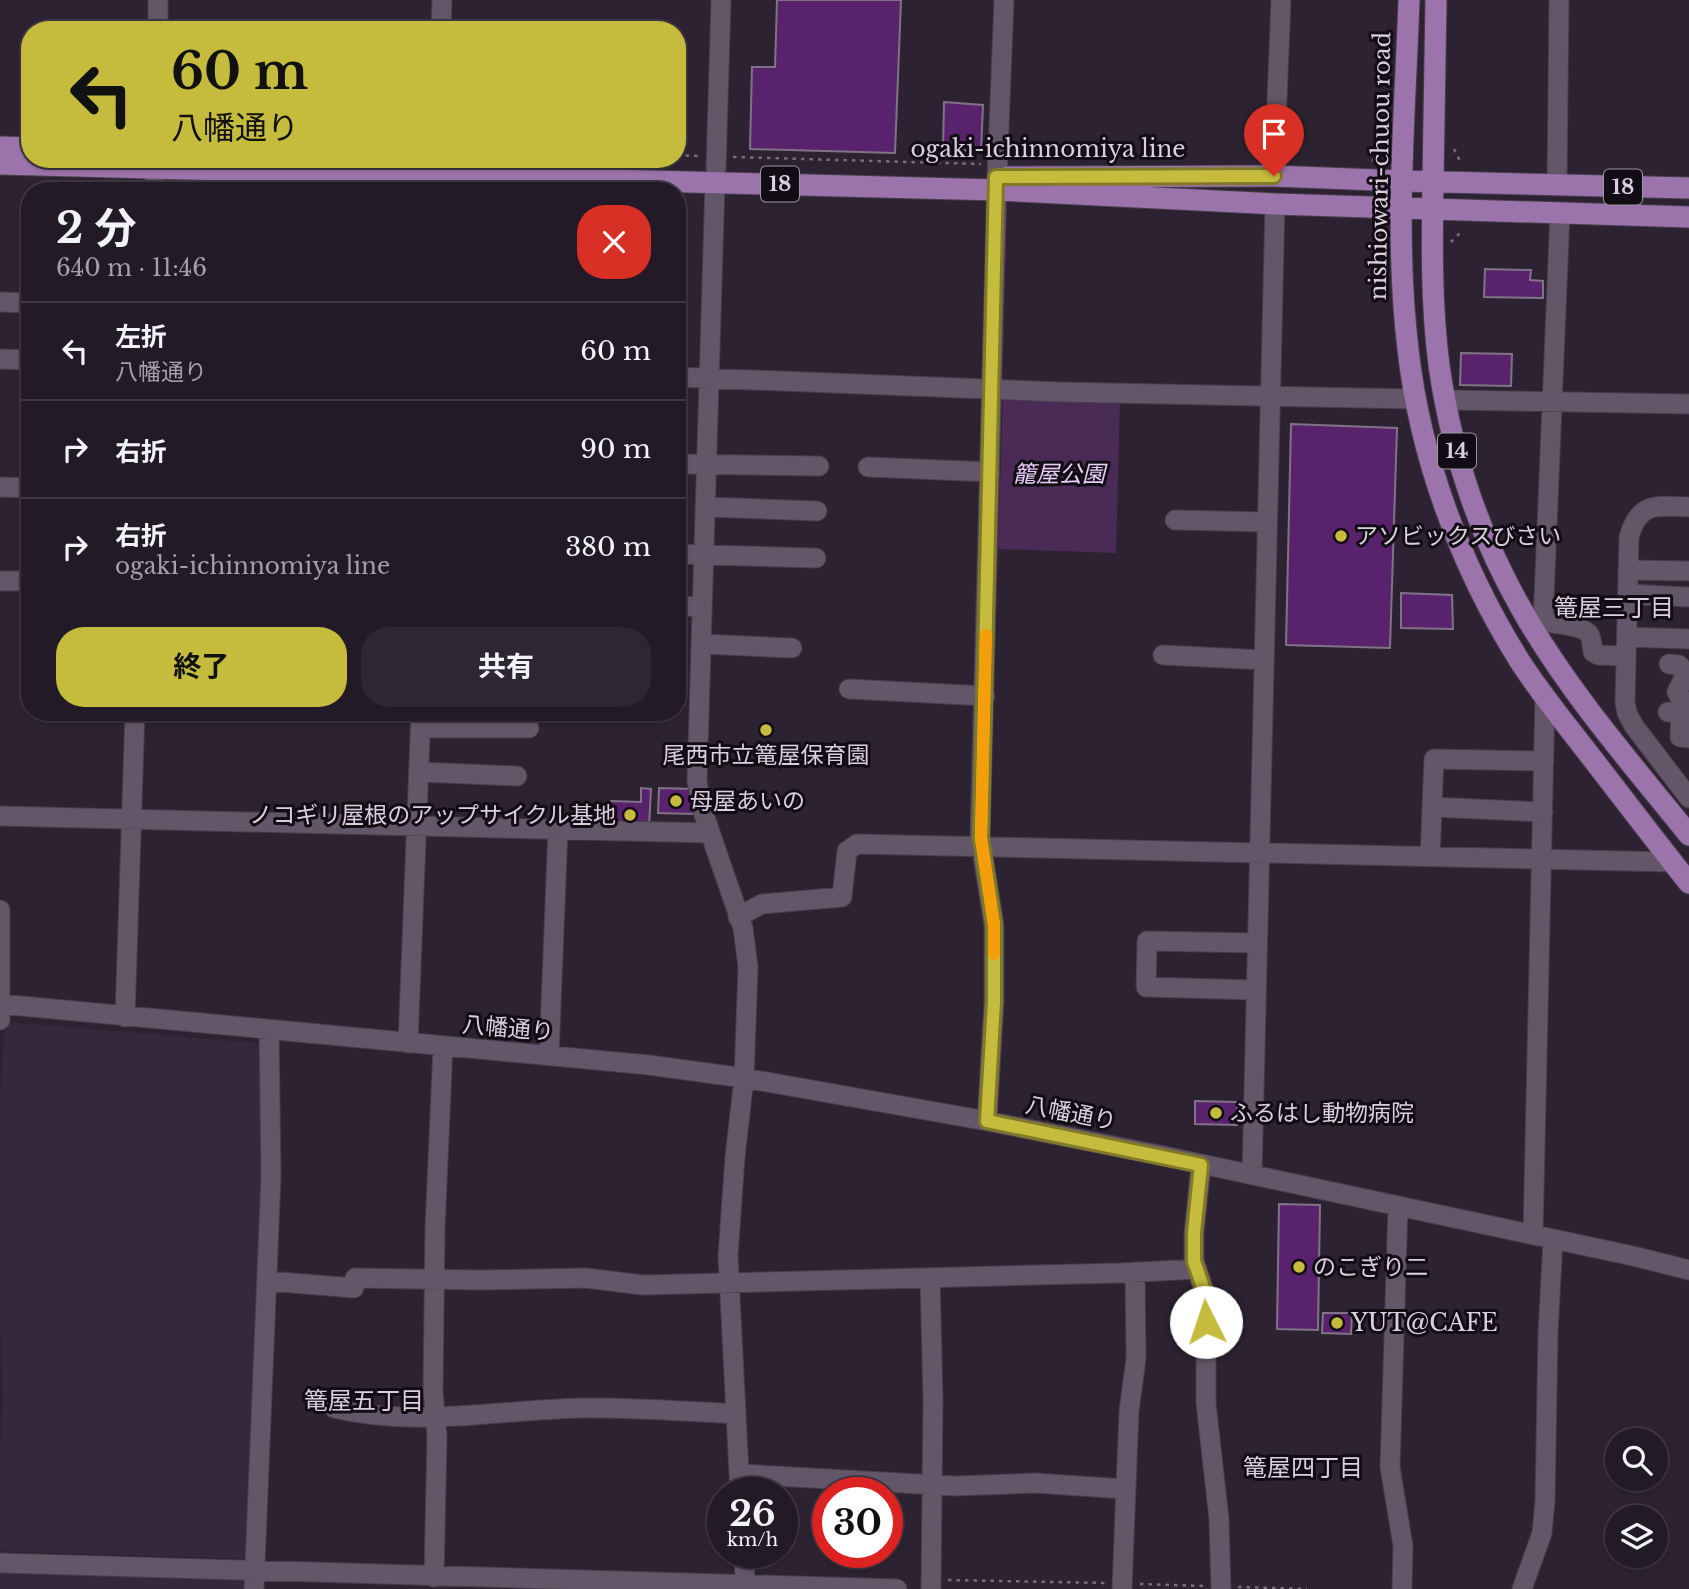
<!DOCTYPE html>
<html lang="ja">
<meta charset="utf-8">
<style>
:root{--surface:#221a26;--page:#2e2732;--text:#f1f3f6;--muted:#a2a1a7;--line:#3f3843;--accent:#c5bc3d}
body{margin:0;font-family:"Libre Baskerville","Noto Sans JP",serif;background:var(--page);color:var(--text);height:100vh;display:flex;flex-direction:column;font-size:26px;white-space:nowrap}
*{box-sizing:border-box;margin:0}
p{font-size:23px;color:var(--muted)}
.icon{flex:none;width:38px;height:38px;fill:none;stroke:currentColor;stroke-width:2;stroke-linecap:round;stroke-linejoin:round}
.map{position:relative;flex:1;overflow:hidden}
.panel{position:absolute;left:21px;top:182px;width:665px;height:539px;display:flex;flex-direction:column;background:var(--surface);border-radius:28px;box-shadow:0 2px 5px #0004,0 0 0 2px var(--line)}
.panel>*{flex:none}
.guide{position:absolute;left:21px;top:21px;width:665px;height:147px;border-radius:28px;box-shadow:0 2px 5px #0004,0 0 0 2px var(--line);background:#c5bc3d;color:#111;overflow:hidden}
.controls{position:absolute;left:1605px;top:1428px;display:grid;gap:14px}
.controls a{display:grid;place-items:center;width:63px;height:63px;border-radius:50%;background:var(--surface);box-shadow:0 2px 5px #0004,0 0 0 2px var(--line);font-size:35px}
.speed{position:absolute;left:707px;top:1477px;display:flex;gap:14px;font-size:35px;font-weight:700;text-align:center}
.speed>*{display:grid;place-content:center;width:91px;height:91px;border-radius:50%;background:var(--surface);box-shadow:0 2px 5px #0004,0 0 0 2px var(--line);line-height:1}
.speed small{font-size:18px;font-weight:400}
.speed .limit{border:10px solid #d22;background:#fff;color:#111}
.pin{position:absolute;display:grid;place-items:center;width:60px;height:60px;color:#fff;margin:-72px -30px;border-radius:50% 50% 50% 0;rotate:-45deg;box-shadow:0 0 7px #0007}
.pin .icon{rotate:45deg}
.me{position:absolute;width:77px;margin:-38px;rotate:356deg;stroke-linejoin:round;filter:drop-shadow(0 0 5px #0008)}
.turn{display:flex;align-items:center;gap:24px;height:147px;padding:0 35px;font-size:32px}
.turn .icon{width:91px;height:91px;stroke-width:2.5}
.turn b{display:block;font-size:49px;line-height:60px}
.round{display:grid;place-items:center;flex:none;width:74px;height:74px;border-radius:28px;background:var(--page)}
.summary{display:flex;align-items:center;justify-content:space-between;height:119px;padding:0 35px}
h1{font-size:42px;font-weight:700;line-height:52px}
.button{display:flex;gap:14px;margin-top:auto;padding:14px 35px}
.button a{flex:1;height:80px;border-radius:28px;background:var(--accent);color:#111;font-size:28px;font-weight:700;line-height:80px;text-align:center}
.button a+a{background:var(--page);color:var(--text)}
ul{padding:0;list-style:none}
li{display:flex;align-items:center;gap:21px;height:98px;padding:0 35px;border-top:2px solid var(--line)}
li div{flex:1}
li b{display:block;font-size:26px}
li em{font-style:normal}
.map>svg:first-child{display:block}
</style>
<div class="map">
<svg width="1689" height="1589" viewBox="0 0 1689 1589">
<rect width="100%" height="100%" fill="#2d2232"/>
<!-- built -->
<path fill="#36273d" d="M5 1022 267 1044 250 1559 0 1551V1447L3 1400 0 1322V1096Z
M0 1571 244 1579V1589H0Z"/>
<!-- green -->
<path fill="#492b56" d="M1003 394 1120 399 1116 553 998 549Z"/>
<!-- building -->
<path fill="#58236c" stroke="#807386" stroke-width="2" d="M777 0H901L895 153 750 149 752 67H775Z
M944 102 983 105 981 151 943 150Z
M1485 269 1531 270 1530 280 1543 281V298L1484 297Z
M1461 353 1512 354 1511 386 1460 385Z
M1291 424 1397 428 1390 648 1286 645Z
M1401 593 1452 595 1453 629 1401 628Z
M641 788 651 789 649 828 610 827 611 801 641 802Z
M659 788 694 789V814L658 813Z
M1195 1101 1237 1102V1125L1195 1124Z
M1279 1204 1320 1205 1318 1330 1277 1329Z
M1323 1313H1352L1351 1334 1322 1333Z"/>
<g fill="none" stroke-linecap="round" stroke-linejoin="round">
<!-- minor casing -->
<g stroke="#483e4b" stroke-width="21">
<path id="minor" d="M158 30V0
M441 30 442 0
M716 169 721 0
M1274 176 1281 0
M715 183 697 781 702 809 743 928 748 967 744 1078 735 1157 728 1256 740 1493
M1557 185 1559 0
M154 191 155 168
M0 302 30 303
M0 359 30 360
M677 377 1060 392 1416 399
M1445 400 1689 404
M677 464 819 466
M868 467 990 472
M0 487 30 488
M706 507 817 511
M1689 507C1657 506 1639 501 1629 537L1625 702 1627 713 1634 726 1689 798
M1175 520 1267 522
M677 554 816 558
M1628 570 1689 571
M0 581H30
M1628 594 1689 597
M677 606 702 607
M1543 622C1553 623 1584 626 1589 634 1592 638 1592 647 1593 652L1598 655 1626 656
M1533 628 1543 622 1560 213
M1627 637 1689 639
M701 644 792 648
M1163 655 1264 660
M1669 664 1679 665 1684 671 1683 680 1677 692 1681 699 1689 702
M849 689 985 696
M1668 712H1681L1680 737 1689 738
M421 728H529
M419 772 517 776
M1432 807 1543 812
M0 816 709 833
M1430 857 1434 759 1544 761
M0 910V1020
M738 917 762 904 842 897 847 851 857 844 1672 862
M1256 990 1146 987 1147 941 1257 943
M0 1004 649 1065 744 1078 987 1121 1164 1156 1633 1256 1689 1270
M125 1017 135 712
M408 1043 421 712
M549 1055 558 829
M987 1121 994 1002V925L980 838 997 177 1004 0
M1201 1165 1194 1233V1261L1206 1296V1403L1219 1519 1221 1589
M1252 1175 1275 204
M1398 1207 1390 1467 1403 1546 1402 1589
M1533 1235 1545 698
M930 1278 933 1400 931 1589
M268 1281 354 1288 355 1278 478 1280 586 1278 643 1285 1120 1273 1197 1269
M334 1408C416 1428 498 1410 580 1408 632 1407 685 1411 736 1414
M739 1474 955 1486 1035 1483 1125 1489
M744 1552 745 1585
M0 1563 897 1589
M434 1577 437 1437 433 1390 435 1228 443 1046
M254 1589 271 1176 269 1030
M1122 1589 1129 1411 1136 1359 1135 1272
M1522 1589 1542 1533 1545 1501 1548 1333 1553 1240"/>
</g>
<!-- major casing -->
<g stroke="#483e4b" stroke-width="23">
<path id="major" d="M1409 0C1405 116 1394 233 1408 349 1420 458 1461 567 1519 660 1542 696 1569 728 1595 762 1626 802 1657 843 1689 883
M1436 0C1435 60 1434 120 1433 180 1432 242 1431 304 1439 365 1451 450 1479 535 1522 610 1568 691 1631 763 1689 835
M0 147 30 148
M407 159 552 164
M0 164 997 190 1275 204 1689 217
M1008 177 1274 176 1402 181 1689 188"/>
</g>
<!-- path -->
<path stroke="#776d7b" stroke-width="2.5" stroke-dasharray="3.5 5" stroke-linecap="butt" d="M1454 149 1460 161 1463 163
M677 155 698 156
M733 157 981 164
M1372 161 1384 148
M1374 227 1381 239
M1451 242 1463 230
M948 1580 1106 1583
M1140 1584 1204 1586
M1238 1587 1307 1589"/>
<!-- minor -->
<use href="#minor" stroke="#635669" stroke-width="19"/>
<!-- major -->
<use href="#major" stroke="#9b74ac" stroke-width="21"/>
</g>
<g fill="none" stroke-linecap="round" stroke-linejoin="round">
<!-- route casing -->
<g stroke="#807a28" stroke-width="18">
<path id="route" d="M1206 1322V1296L1194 1261V1233L1201 1165 987 1121 994 1002V925L981 838 996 177 1274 176"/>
</g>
<!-- route -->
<use href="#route" stroke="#c5bc3d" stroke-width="12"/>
<!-- slow -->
<path stroke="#f59e0b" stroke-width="12" d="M986 635 981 838 994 925V954"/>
</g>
<!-- markers -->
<g fill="#c5bc3d" stroke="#120d14" stroke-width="2.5">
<circle cx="1341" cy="536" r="7"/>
<circle cx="766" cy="730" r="7"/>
<circle cx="676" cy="801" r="7"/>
<circle cx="630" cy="815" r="7"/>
<circle cx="1216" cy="1113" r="7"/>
<circle cx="1299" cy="1267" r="7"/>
<circle cx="1337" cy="1323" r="7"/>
</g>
<g text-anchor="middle" stroke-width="6" stroke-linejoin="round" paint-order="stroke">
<!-- shield labels -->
<g fill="#120d14" stroke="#9d969f" stroke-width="2">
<rect x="761" y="166.5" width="38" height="35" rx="5"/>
<rect x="1604" y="169.5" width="38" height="35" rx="5"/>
<rect x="1438" y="433.5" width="38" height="35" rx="5"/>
</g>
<g font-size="21" font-weight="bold" fill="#d8d0db">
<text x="780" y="191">18</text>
<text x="1623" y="194">18</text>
<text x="1457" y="458">14</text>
</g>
<!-- street labels -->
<g font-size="23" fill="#d8d0db" stroke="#120d14">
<text x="1048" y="157">ogaki-ichinnomiya line</text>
<text transform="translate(1380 166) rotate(-89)" y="8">nishiowari-chuou road</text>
<text transform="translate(508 1028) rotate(5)" y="8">八幡通り</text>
<text transform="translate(1071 1113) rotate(11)" y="8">八幡通り</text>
</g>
<!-- park labels -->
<g font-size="23" font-style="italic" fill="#e9cdf6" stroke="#120d14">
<text x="1059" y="482">籠屋公園</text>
</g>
<!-- poi labels -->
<g font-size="23" fill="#d8d0db" stroke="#120d14" text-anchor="start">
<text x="1355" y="544">アソビックスびさい</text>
<text x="766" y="763" text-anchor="middle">尾西市立篭屋保育園</text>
<text x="690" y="809">母屋あいの</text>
<text x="616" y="823" text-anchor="end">ノコギリ屋根のアップサイクル基地</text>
<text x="1230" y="1121">ふるはし動物病院</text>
<text x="1313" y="1275">のこぎり二</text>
<text x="1351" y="1331">YUT@CAFE</text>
</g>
<!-- neighbourhood labels -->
<g font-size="24" fill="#d8d0db" stroke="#120d14">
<text x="1614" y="616">篭屋三丁目</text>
<text x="364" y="1409">篭屋五丁目</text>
<text x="1303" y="1476">篭屋四丁目</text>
</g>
</g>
</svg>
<div class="controls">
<a><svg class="icon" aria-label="search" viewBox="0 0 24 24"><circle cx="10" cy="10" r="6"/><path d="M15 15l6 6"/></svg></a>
<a><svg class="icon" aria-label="layers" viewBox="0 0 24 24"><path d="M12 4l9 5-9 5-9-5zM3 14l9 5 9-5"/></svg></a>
</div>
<div class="speed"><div>26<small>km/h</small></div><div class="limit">30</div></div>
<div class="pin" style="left:1274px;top:176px;background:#d93025"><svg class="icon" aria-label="arrive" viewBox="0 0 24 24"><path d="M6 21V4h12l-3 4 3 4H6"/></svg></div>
<svg class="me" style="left:1206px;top:1322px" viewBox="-20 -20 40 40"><circle r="19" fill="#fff"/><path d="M0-13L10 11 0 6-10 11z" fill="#c5bc3d"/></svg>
<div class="guide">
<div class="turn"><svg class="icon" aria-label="left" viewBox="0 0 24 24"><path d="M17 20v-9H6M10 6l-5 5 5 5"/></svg><div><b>60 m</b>八幡通り</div></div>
</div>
<section class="panel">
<div class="summary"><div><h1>2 分</h1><p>640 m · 11:46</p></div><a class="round" style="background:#d93025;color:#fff"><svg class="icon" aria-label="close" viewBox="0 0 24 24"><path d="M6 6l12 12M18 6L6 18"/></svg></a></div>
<ul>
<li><svg class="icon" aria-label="left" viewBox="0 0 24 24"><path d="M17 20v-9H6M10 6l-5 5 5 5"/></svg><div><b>左折</b><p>八幡通り</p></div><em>60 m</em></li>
<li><svg class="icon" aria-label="right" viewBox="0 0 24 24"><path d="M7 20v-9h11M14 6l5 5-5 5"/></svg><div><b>右折</b></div><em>90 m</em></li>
<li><svg class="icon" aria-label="right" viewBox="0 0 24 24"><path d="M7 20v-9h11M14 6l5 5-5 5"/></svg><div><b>右折</b><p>ogaki-ichinnomiya line</p></div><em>380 m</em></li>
</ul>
<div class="button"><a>終了</a><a>共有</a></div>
</section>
</div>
